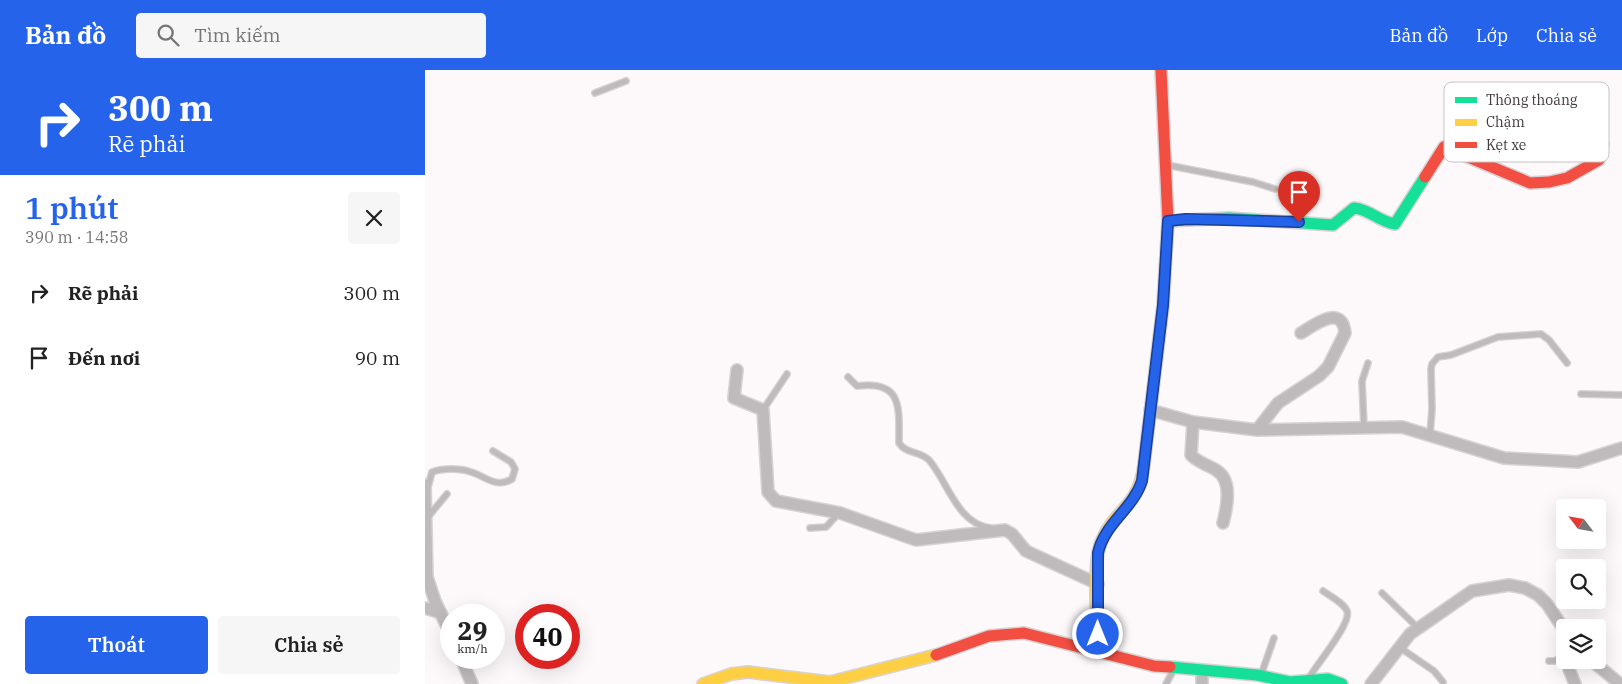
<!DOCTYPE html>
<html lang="vi">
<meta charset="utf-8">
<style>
:root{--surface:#fff;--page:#f6f6f6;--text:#222;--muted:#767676;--accent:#2563eb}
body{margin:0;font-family:"IBM Plex Serif",serif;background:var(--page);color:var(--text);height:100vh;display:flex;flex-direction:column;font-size:19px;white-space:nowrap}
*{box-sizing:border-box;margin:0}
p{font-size:16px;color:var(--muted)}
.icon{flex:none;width:28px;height:28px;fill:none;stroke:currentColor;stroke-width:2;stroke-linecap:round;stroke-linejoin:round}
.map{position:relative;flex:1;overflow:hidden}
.sheet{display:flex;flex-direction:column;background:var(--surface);width:425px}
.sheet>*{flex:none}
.guide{background:#2563eb;color:#fff;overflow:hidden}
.needle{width:32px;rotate:301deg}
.controls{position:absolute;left:1131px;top:429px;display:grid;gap:10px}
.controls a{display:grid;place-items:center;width:50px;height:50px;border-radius:5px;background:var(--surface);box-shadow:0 5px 20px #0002;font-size:25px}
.speed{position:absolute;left:15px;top:534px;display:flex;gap:10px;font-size:25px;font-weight:700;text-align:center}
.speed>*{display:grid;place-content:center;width:65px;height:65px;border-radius:50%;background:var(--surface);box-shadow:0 5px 20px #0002;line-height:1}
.speed small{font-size:12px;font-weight:400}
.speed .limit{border:8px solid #d22;background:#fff;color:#111}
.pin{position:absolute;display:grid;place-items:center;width:42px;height:42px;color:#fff;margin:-51px -21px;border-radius:50% 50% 50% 0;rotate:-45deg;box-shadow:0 0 5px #0007}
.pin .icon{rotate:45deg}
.me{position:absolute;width:55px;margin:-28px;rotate:0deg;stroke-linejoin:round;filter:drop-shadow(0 0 4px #0008)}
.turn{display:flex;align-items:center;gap:18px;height:105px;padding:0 25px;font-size:22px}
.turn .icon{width:65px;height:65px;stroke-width:2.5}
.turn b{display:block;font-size:35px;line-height:42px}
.round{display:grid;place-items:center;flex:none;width:52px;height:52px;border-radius:5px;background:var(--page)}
.overview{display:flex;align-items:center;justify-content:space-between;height:85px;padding:0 25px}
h1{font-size:30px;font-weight:600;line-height:38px;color:var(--accent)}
.button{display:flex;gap:10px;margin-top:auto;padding:10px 25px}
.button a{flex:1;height:58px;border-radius:5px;background:var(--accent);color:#fff;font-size:20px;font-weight:600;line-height:58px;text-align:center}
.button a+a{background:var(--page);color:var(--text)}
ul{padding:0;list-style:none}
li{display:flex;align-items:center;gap:15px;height:65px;padding:0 25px}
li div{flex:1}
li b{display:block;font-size:19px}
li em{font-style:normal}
header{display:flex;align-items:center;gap:30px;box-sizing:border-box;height:70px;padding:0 25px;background:var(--accent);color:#fff}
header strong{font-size:24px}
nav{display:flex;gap:28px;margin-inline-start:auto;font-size:18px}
.search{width:350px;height:45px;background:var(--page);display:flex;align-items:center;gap:12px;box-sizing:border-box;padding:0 18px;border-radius:5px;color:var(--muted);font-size:19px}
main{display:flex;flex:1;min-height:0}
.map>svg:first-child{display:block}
</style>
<header>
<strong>Bản đồ</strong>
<div class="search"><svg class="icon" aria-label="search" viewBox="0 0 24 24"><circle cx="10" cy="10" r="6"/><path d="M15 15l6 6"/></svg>Tìm kiếm</div>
<nav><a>Bản đồ</a><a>Lớp</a><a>Chia sẻ</a></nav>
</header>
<main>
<section class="sheet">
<div class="guide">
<div class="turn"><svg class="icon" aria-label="right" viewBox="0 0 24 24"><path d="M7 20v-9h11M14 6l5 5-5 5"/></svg><div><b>300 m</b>Rẽ phải</div></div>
</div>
<div class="overview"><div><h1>1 phút</h1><p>390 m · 14:58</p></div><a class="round"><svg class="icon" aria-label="close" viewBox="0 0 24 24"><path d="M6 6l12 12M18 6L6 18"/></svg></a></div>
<ul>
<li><svg class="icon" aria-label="right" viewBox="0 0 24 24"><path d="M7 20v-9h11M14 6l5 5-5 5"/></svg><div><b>Rẽ phải</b></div><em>300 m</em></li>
<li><svg class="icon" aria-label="arrive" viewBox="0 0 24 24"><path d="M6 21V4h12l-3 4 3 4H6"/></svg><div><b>Đến nơi</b></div><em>90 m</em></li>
</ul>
<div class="button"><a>Thoát</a><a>Chia sẻ</a></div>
</section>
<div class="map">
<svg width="1197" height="614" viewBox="0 0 1197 614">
<rect width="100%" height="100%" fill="#fdf9fb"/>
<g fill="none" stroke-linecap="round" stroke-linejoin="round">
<!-- lane casing -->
<g stroke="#d7d3d5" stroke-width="8">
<path id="lane" d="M170 23 201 11
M1020 75 1028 57V17
M742 95 828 112 850 119
M423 307 432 316C478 310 474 338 474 373 481 384 495 381 504 390 523 412 532 454 566 458
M1156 324 1197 325
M338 340 362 304
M939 358 937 311 943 293
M1005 365 1007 339 1006 299 1007 294 1013 287 1026 285 1073 267 1116 264 1124 270 1142 293
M3 417 7 402C18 398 35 398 46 402 60 406 71 419 87 409L90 399 86 392 68 381
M2 448 22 424
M385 458 401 457 414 443
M957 523 993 558
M974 577 1009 601 1018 612
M1124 591H1130L1140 584
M836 605 849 568
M884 608C891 595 927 553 922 541 919 533 905 526 898 521
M741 614 749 599"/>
</g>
<!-- street casing -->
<g stroke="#d7d3d5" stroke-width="14">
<path id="street" d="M312 300 309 328 338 340 343 422 351 431 415 443 491 470 580 460 587 464 601 481 673 514
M725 340 768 352 832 360 977 357 1079 388 1153 392 1197 378
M768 352 766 385C772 392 783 395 791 400 808 410 802 437 798 453
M832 360 853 333 894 306 903 297 920 263C917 233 889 255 876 263
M0 415 2 507 10 531 26 565
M0 538 16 543
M36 588 47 614
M1145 590 1144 599 1150 614
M1166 590 1195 614
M777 614V601
M946 614 985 564 1047 521 1084 515 1100 518 1113 525 1122 534 1140 561"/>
</g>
<!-- fast casing -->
<g stroke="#d7d3d5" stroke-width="14">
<path id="fast" d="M743 151 804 148 908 155 929 138C944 139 955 152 970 154L1000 107
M745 597 832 605 865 612 903 609 917 614"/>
</g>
<!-- slow casing -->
<g stroke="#d7d3d5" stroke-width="14">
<path id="slow" d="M673 581C673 554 666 493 677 470 691 437 714 438 719 394
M278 614 306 604 323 602 405 612 511 585"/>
</g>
<!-- jam casing -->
<g stroke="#d7d3d5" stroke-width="14">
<path id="jam" d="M1000 107 1019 77 1105 113 1124 112 1142 108 1174 90 1178 74
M719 394 738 235 743 151 736 0
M511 585 564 566 599 563 729 596 745 597"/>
</g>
<!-- lane -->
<use href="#lane" stroke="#bfbabc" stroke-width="5.5"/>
<!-- street -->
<use href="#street" stroke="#bfbabc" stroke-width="11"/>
<!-- fast -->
<use href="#fast" stroke="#16e098" stroke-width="11"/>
<!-- slow -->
<use href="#slow" stroke="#ffcf43" stroke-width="11"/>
<!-- jam -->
<use href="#jam" stroke="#f24e42" stroke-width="11"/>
</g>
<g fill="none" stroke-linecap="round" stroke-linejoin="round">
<!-- route casing -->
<g stroke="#184099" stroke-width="12">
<path id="route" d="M673 564V483C679 454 708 439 717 411L738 235 743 151 761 149 874 152"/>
</g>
<!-- route -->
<use href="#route" stroke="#2563eb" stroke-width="9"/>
</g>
<!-- legend -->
<rect x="1019" y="12" width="165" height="80" rx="8" fill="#fff" stroke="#c7c4c5" stroke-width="1"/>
<rect x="1030" y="27" width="22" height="6" fill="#16e098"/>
<rect x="1030" y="49" width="22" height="7" fill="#ffcf43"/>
<rect x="1030" y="72" width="22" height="6" fill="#f24e42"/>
<g font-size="14" fill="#44393f">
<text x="1061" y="35">Thông thoáng</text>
<text x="1061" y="57">Chậm</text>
<text x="1061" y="80">Kẹt xe</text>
</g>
</svg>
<div class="controls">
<a><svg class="needle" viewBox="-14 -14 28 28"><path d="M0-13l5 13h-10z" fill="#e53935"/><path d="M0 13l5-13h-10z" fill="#767676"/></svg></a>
<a><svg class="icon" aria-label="search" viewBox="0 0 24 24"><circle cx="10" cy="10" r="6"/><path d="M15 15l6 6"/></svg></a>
<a><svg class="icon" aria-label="layers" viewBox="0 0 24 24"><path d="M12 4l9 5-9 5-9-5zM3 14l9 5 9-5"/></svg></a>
</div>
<div class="speed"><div>29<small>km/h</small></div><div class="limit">40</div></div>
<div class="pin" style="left:874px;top:152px;background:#d93025"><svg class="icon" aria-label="arrive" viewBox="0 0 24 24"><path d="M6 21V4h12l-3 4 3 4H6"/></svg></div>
<svg class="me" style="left:673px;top:564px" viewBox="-20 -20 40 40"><circle r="17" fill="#2563eb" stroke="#fff" stroke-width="3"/><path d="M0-11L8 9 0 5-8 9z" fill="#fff"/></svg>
</div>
</main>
